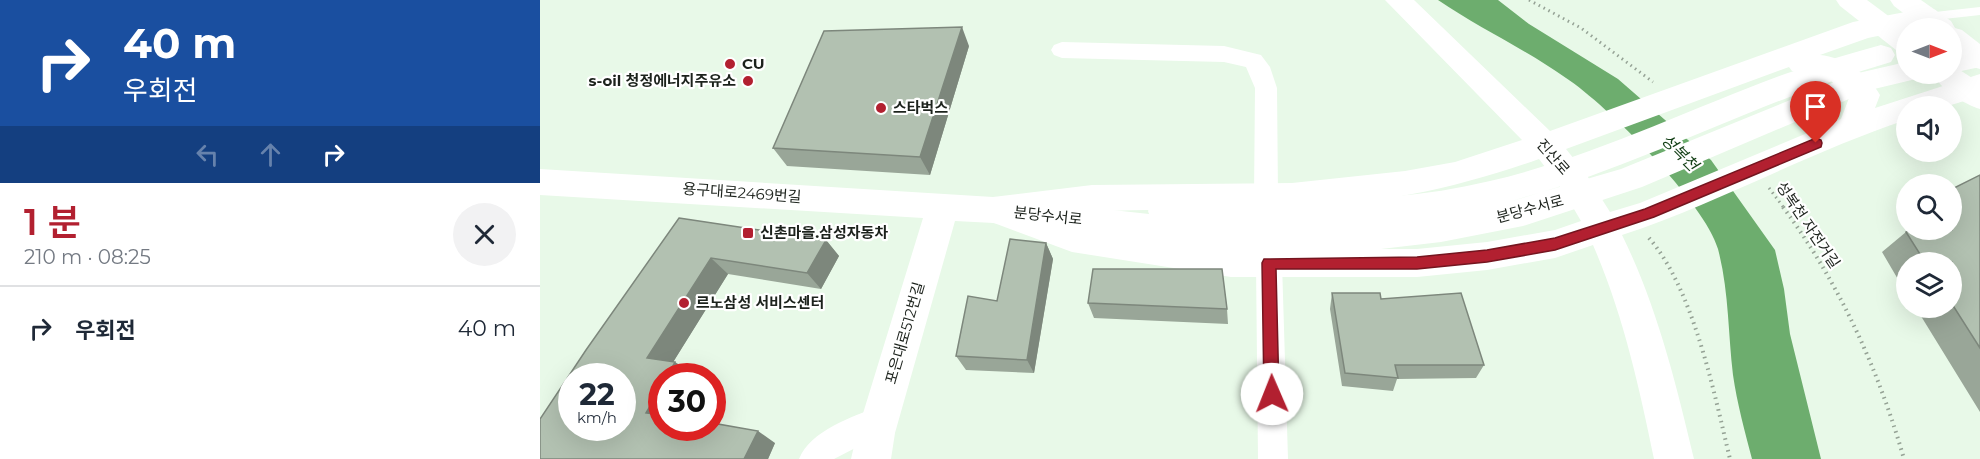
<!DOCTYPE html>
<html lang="ko">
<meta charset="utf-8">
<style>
:root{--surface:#fff;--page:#f2f2f3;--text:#1f2937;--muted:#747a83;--line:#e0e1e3;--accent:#b22030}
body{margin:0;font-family:Montserrat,"Noto Sans KR",sans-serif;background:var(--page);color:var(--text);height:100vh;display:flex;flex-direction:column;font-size:22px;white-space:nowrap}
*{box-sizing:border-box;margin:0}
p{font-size:20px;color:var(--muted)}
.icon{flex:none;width:33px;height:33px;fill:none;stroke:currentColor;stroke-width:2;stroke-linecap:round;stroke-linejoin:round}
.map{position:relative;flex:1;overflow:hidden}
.sheet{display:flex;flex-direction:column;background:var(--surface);width:540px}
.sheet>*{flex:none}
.hud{background:#1a4fa0;color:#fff;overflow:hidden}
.needle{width:39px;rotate:90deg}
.controls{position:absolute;left:1356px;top:18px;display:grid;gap:12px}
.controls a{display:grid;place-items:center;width:66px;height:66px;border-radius:50%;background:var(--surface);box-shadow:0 6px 24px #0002;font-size:30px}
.speed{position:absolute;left:18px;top:363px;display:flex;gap:12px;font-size:30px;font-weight:700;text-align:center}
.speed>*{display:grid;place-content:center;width:78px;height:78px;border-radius:50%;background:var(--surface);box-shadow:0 6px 24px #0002;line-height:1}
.speed small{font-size:15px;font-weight:400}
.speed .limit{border:9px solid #d22;background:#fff;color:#111}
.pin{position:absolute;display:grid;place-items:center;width:51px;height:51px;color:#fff;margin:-62px -26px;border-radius:50% 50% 50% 0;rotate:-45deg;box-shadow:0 0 6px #0007}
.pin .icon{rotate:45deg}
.me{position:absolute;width:66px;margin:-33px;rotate:359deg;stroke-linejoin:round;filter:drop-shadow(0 0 4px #0008)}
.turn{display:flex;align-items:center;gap:21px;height:126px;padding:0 24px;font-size:27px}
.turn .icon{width:78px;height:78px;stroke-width:2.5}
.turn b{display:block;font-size:42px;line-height:51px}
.lanes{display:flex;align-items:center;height:57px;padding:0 24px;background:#0003;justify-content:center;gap:30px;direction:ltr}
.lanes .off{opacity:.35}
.round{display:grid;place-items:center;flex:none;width:63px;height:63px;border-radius:32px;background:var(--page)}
.headline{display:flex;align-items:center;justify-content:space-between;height:102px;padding:0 24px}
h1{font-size:36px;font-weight:600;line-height:45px;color:var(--accent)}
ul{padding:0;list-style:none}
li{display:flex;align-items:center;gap:18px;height:84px;padding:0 24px;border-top:2px solid var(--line)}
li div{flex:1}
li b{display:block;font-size:22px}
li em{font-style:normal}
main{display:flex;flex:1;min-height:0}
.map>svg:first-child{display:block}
</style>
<main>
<section class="sheet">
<div class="hud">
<div class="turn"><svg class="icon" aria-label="right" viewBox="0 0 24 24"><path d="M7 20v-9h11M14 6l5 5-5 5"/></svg><div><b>40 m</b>우회전</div></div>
<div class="lanes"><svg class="icon off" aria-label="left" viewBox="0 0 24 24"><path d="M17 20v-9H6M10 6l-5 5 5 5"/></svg><svg class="icon off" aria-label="ahead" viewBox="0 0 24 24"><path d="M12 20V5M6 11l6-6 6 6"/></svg><svg class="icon" aria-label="right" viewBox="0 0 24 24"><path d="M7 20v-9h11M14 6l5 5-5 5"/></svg></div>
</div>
<div class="headline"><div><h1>1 분</h1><p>210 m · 08:25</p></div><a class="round"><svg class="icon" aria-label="close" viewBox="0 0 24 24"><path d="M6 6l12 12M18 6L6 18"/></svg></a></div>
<ul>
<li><svg class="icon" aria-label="right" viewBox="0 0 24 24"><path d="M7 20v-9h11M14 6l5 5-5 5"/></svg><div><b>우회전</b></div><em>40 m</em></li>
</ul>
</section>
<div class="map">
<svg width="1440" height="459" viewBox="0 0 1440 459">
<rect width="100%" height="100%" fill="#e8f9e8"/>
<!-- water -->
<path fill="#6dad6e" d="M898 0H958L989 24 1078 79 1171 160 1235 250 1244 289 1250 334 1281 459H1212C1205 432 1197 403 1193 375 1188 333 1189 291 1178 249 1165 203 1067 105 1026 78 985 49 939 28 898 0Z"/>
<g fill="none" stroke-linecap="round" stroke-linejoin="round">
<!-- path-far1 -->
<path stroke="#95a295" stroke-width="3" stroke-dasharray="1.5 4" stroke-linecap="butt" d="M989 0 1041 28 1113 82
M1229 188 1244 208"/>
<!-- path -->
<path stroke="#95a295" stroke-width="4" stroke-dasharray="1.5 4.5" stroke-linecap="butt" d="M1243 207C1299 283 1338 368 1364 459
M1109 238C1154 290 1174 393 1190 459"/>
<!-- lane -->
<path fill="#fff" fill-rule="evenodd" d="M1440 7V15L1386 21 1380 17 1386 13Z"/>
<!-- street -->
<path fill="#fff" fill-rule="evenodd" d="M522 42 684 46 721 55 730 67 737 88 738 197 735 204 726 207 717 204 714 197 715 88 706 67 684 62 522 58 514 55 511 50 514 45Z
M729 252 738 255 742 263 748 459H718L716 263 720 255Z
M340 406 350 410 355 420 350 430 294 459H259C271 430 312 417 340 406Z"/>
<!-- secondary -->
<path fill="#fff" fill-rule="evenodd" d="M845 0H874L1010 131 1313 22 1386 8 1396 10 1400 17 1396 24 1328 38 1280 55C1304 57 1328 74 1340 95L1335 108 1440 74V96L1408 106H1366V120C1269 152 1179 203 1082 235 1117 306 1136 383 1154 459H1114C1099 386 1083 314 1053 245L1015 258 947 270 877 277H691L532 252 454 223 415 221 355 433 351 459H311L317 433 383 218 0 195V169L453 197 552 185 752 183 865 171 915 162 982 140ZM1249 67 1252 71 1286 76 1309 98 1301 119 1100 203 1070 212 1046 174 1026 149ZM999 159 1024 192 1041 221 1015 230 947 242 877 249H691L533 224 510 216C590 206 670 212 750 209 835 205 919 188 999 159Z"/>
<!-- primary -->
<path fill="#fff" fill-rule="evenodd" d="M1296 0H1327L1366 29V53L1356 50 1300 6Z
M1350 0H1381L1411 21 1415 28 1422 30 1440 44V69L1430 66 1412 51V28H1383L1354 6Z
M1412 65 1440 83V109C1424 104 1400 89 1393 74H1412Z"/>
<!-- highway -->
<path fill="#fff" fill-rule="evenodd" d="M1341 45 1351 48 1355 55 1351 62C1220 100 1100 167 968 202L1081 169 1314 74 1366 62V74H1379L1376 79 1330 90 1102 187 983 226 901 242 815 252 676 249 453 223 442 219 437 210 442 201 453 197 609 214 608 211 613 202 624 198C733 200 843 207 950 181 1053 157 1147 110 1245 74 1277 63 1309 54 1341 45Z
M1440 47V67L1412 73V53Z"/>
</g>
<!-- wall -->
<path fill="#99a698" d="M429 46 390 175 247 166 233 148Z
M1440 175V412L1376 308H1412V262H1366V293L1342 252 1366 232 1412 230V189Z
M139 218 286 240 299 256 281 289 188 274 133 362 155 375 122 428 235 443 228 459H0Z
M506 243 513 259 494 373 426 370 416 356 457 301Z
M792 293 841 299 944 365 936 378 857 379 853 391 802 386 790 309Z
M548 303 687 309 688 324 554 318Z"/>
<!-- shaded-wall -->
<path fill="#7d877c" d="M422 27 429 46 390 175 380 157Z
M286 240 299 256 281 289 267 273Z
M506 243 513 259 494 373 487 360Z
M171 258 188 274 127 372 107 358Z
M135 362 155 375 154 376H127Z
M122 386V422L106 413Z
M218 431 235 443 228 459H204Z"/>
<!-- building -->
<path fill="#b2c1b1" stroke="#7d877c" stroke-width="1.5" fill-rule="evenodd" d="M422 27 380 157 233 148 284 31Z
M1440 175V348L1412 304V262H1385L1366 232 1371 230H1412V209L1415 207 1412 204V189Z
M139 218 286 240 267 273 171 258 107 358 135 362 127 376H122V386L106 413 122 415V428H172V423L218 431 204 459H0V419L46 350ZM32 376H82V428H32Z
M470 239 506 243 487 360 416 356 428 296 457 301Z
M553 269H682L687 309 548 303Z
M792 293H840L841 299 921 293 944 365H855L858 378 805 373Z"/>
<!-- route -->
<path fill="#b22030" stroke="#74151f" stroke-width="1.5" d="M1276 138 1281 140 1282 143 1281 147 1114 217 1015 250 947 262 877 269H736L739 394 737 399 732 401 726 399 724 394 722 263 724 259 877 257 947 250 1015 238 1105 209Z"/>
<!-- markers -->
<g fill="#b22030" stroke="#fff" stroke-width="2">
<circle cx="190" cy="64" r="6"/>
<circle cx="208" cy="81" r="6"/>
<circle cx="341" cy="108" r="6"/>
<rect x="202" y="227" width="12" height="12" rx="3"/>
<circle cx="144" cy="303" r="6"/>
</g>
<g text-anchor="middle" stroke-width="4.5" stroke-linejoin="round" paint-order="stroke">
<!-- poi labels -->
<g font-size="15" font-weight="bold" fill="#1c221c" stroke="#fff" text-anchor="start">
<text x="202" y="69">CU</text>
<text x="196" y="86" text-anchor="end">s-oil 청정에너지주유소</text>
<text x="353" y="113">스타벅스</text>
<text x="220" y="238">신촌마을.삼성자동차</text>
<text x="156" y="308">르노삼성 서비스센터</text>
</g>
<!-- street labels -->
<g font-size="15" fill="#1c221c" stroke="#fff">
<text transform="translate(1013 157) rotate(49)" y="5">진산로</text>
<text transform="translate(202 193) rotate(4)" y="5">용구대로2469번길</text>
<text transform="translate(990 209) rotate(-15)" y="5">분당수서로</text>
<text transform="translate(508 216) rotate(6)" y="5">분당수서로</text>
<text transform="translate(1268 225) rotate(56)" y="5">성복천 자전거길</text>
<text transform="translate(365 333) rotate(-74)" y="5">포은대로512번길</text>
</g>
<!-- water labels -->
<g font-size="16" font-style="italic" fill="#123f15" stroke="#fff">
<text transform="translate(1140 152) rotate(45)" y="6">성복천</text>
</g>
</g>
</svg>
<div class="controls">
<a><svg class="needle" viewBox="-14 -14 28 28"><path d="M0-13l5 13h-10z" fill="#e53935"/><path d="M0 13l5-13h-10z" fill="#747a83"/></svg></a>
<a><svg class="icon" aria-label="sound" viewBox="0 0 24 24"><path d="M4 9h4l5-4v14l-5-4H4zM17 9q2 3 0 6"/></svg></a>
<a><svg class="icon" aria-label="search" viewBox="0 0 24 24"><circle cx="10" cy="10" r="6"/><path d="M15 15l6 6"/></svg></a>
<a><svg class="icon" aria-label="layers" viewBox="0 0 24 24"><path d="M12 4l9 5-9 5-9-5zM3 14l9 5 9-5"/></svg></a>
</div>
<div class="speed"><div>22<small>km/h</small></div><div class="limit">30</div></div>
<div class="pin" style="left:1276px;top:143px;background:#d93025"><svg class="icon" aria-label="arrive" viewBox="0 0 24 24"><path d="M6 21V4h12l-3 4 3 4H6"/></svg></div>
<svg class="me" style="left:732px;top:394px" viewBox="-20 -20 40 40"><circle r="19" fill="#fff"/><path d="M0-13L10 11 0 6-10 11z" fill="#b22030"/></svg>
</div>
</main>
